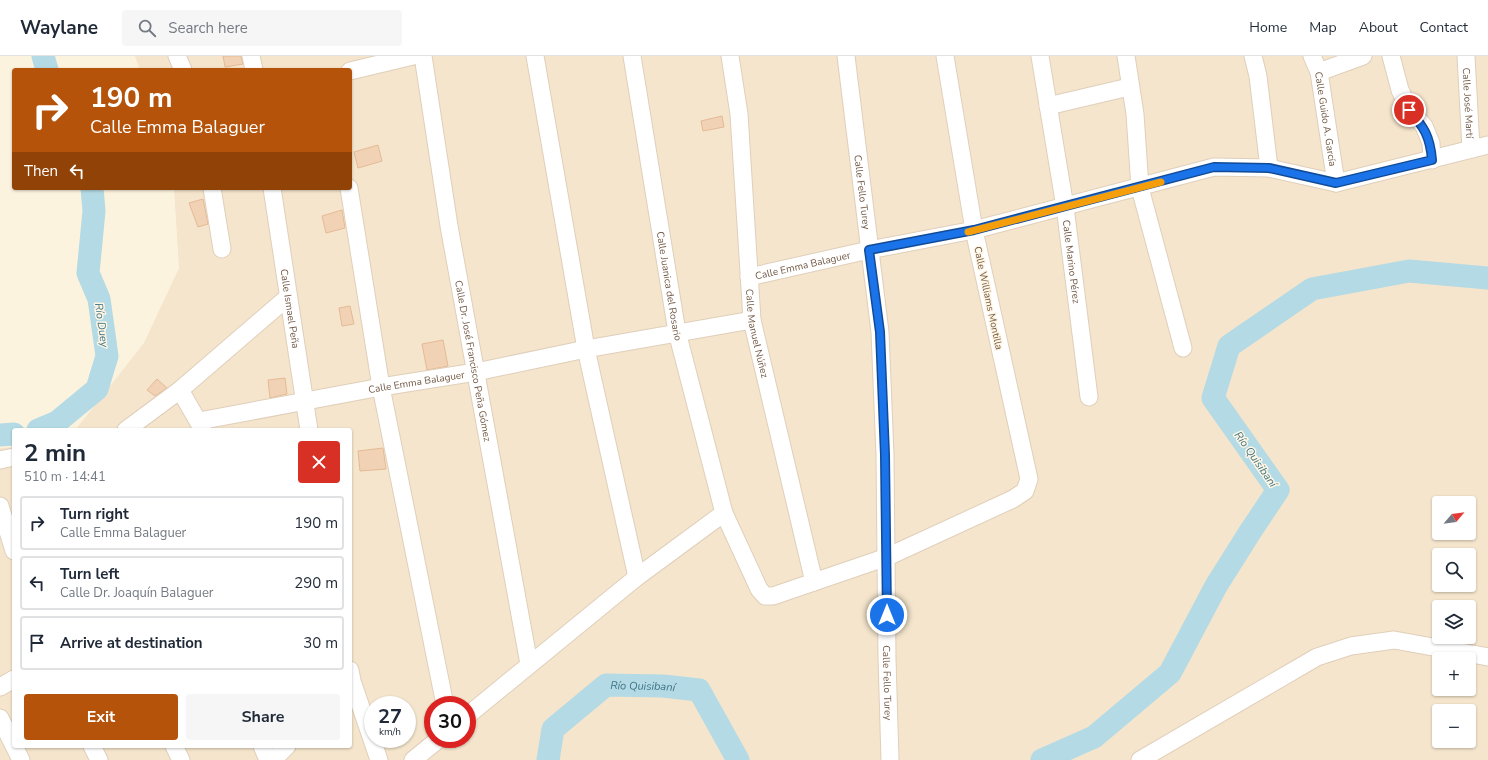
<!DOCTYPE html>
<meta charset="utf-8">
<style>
:root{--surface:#fff;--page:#f6f6f7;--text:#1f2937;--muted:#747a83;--line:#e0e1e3;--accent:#b45309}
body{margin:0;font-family:"Nunito Sans",sans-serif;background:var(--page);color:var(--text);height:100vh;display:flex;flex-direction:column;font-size:15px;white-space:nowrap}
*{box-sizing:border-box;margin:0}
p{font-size:13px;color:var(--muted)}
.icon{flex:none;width:22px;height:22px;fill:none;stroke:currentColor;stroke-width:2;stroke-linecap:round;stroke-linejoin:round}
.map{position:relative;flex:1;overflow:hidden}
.side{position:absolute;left:12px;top:372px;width:340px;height:320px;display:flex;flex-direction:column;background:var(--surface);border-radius:4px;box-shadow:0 1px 3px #0004}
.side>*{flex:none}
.hud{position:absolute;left:12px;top:12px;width:340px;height:122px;border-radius:4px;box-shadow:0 1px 3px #0004;background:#b45309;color:#fff;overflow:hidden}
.needle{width:26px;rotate:61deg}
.tools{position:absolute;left:1432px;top:440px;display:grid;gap:8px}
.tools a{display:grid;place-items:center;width:44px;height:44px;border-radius:4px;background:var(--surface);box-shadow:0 1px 3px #0004;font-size:20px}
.speed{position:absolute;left:364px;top:640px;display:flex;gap:8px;font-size:20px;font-weight:700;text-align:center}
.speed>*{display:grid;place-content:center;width:52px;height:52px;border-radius:50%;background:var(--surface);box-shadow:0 1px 3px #0004;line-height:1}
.speed small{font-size:10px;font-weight:400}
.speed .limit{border:6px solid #d22;background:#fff;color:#111}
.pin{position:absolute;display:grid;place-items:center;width:34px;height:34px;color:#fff;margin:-17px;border:2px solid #fff;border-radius:50%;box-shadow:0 1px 4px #0007}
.me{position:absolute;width:44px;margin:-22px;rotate:0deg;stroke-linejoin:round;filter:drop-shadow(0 0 3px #0008)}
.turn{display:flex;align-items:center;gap:14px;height:84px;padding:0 12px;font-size:18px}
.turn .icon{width:52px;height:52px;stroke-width:2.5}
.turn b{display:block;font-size:28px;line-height:34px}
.then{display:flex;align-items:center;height:38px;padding:0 12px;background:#0003;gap:8px;font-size:15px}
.round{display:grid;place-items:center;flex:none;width:42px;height:42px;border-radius:4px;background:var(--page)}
.summary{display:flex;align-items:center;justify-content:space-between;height:68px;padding:0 12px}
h1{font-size:24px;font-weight:700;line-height:30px}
.action{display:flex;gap:8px;margin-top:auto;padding:8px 12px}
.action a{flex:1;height:46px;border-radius:4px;background:var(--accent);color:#fff;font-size:16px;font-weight:700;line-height:46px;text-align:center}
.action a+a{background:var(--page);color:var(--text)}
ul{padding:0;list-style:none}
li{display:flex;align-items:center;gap:12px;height:54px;margin:0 8px 6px;padding:0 4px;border:2px solid var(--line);border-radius:4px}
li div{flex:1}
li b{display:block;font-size:15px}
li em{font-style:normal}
header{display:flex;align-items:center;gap:24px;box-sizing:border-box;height:56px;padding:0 20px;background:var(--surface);border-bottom:1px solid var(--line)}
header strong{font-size:19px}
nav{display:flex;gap:22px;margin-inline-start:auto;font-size:14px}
.search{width:280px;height:36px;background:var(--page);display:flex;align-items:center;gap:10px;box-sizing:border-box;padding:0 14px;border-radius:4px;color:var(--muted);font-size:15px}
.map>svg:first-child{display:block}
</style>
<header>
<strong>Waylane</strong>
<div class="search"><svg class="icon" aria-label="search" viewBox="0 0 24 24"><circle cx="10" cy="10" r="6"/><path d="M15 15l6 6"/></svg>Search here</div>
<nav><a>Home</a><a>Map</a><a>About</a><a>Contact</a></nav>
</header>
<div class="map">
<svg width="1488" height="704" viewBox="0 0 1488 704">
<rect width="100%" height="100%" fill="#fcf3de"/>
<!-- residential -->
<path fill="#f4e5cc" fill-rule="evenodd" d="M135 0H1488V704H0V392L14 391V690H350V374H73L76 373 144 287 179 212 174 132H350V14H140ZM1439 447H1469V477H1439ZM1439 499H1469V529H1439ZM1439 551H1469V581H1439ZM1439 603H1469V633H1439ZM373 649H407V683H373ZM433 649H467V683H433ZM1439 655H1469V685H1439Z"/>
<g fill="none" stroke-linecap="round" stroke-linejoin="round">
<!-- river -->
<g stroke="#b3dae5" stroke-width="23">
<path d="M43 0 47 14"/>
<path d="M38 374 57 366 97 333 107 300 99 243 88 217 94 155 92 132"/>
<path d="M0 379 14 378"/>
<path id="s1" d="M548 704 553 673 606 629 663 630 699 634 738 704"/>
<path d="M1042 704 1094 681 1170 617 1216 530 1250 476 1278 434 1213 342 1229 290 1312 233 1409 215 1488 222"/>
</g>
</g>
<!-- building -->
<path fill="#f2d2b5" stroke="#e5ba95" d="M223 0H241L243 8 225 11Z
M722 60 724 71 703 75 701 65Z
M378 89 382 105 358 112 354 96Z
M203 143 208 168 198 171 189 147Z
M342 154 345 172 326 177 322 160Z
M350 250 354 268 342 270 339 252Z
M443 284 448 310 427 314 422 288Z
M285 322 287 338 270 342 268 324Z
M157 323 167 332 155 340 147 334Z
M383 392 386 413 360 415 358 395Z"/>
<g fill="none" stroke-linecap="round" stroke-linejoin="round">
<!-- minor casing -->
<g stroke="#e0cfba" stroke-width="19">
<g id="minor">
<path d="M177 0 183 14"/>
<path d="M251 0 254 14"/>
<path id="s2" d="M423 0 449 170 529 608"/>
<path d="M535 0 586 293 637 521"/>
<path id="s3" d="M632 0 677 276 724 457 759 533 765 540H773L887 501 1013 443 1025 435 1029 423 974 174 945 0"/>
<path id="s4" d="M730 0 739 58 752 264 814 526"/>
<path id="s5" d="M846 0 880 276 885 399 887 602 890 704"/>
<path id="s6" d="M1040 0 1065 151 1089 341"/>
<path d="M1126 0 1135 58 1140 132 1183 292"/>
<path d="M1253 0 1258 20 1269 112"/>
<path id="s7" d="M1312 0 1319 16 1336 127"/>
<path d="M1391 0 1400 34 1409 53 1424 70 1431 87 1432 104"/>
<path id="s8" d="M1466 0 1471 93"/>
<path d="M350 15 413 0"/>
<path d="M1319 16 1363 0"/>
<path d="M1048 50 1129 31"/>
<path d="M212 132 222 193"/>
<path id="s9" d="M272 132 309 374"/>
<path d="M349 132 381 331 445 649"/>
<path id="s10" d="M749 221 869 194 974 174 1214 111 1269 112 1336 127 1488 89"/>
<path d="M180 334 203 374"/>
<path id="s11" d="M199 365 381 331 476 316 586 293 752 264"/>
<path d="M126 374 180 334 288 241"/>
<path d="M0 404 14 401"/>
<path d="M0 450 14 495"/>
<path d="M350 614 352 625 379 704"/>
<path d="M0 631 14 623"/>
<path d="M467 660 637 521 724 457"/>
<path d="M0 662 21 704"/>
<path d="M92 690 99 704"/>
<path d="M174 690 181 704"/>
<path d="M262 690 268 704"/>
<path d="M273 704 287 690"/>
<path d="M413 704 439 683"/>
<path d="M1140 704 1317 601 1351 590 1394 584 1488 601"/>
</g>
</g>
<!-- minor -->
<use href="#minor" stroke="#fff" stroke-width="17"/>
</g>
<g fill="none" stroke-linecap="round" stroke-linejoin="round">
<!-- route casing -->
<g stroke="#114b97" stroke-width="10">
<path id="route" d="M887 559 885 399 880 276 869 194 974 174 1214 111 1269 112 1336 127 1432 104C1430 80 1424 71 1409 54"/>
</g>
<!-- route -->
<use href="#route" stroke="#1a73e8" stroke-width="7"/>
<!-- slow -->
<path stroke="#f59e0b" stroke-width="7" d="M968 176 1161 126"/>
</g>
<g text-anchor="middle" stroke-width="3" stroke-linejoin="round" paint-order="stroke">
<!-- street labels -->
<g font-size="10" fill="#725946" stroke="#fff6e4">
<text dy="4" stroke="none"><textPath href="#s8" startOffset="47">Calle José Martí</textPath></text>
<text dy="4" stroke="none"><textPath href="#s7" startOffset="65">Calle Guido A. García</textPath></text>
<text dy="4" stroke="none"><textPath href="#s5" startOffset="137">Calle Fello Turey</textPath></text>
<text dy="4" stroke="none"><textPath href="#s6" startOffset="208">Calle Marino Pérez</textPath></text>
<text dy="4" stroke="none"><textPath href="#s10" startOffset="55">Calle Emma Balaguer</textPath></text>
<text dy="4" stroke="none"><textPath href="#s3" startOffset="233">Calle Juanica del Rosario</textPath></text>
<text transform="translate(989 242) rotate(78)" y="4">Calle Williams Montilla</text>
<text dy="4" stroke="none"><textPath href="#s9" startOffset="122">Calle Ismael Peña</textPath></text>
<text dy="4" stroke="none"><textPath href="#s4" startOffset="279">Calle Manuel Núñez</textPath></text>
<text dy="4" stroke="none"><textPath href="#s2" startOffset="309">Calle Dr. José Francisco Peña Gómez</textPath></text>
<text dy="4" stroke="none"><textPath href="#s11" startOffset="221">Calle Emma Balaguer</textPath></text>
<text dy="4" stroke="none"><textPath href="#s5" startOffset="629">Calle Fello Turey</textPath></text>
</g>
<!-- water labels -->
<g font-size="11" font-style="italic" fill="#407586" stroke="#fff6e4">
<text transform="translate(102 269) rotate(82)" y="4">Río Duey</text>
<text transform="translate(1256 403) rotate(55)" y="4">Río Quisibaní</text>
<text dy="4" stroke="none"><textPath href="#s1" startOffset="137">Río Quisibaní</textPath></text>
</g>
</g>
</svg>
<div class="tools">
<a><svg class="needle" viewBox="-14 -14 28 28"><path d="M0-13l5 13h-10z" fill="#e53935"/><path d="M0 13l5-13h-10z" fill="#747a83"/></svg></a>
<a><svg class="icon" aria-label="search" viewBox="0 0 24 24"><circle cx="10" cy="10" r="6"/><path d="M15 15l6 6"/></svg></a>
<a><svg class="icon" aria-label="layers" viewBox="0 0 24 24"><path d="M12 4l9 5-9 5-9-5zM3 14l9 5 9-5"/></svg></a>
<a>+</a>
<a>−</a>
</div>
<div class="speed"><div>27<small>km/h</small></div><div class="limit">30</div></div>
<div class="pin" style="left:1409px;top:54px;background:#d93025"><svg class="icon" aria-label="arrive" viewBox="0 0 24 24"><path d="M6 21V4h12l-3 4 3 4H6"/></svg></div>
<svg class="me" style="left:887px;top:559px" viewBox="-20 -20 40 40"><circle r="17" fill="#1a73e8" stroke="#fff" stroke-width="3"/><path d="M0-11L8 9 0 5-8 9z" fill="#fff"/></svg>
<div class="hud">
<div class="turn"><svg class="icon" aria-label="right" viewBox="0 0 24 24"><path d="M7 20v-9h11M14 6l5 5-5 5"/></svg><div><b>190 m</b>Calle Emma Balaguer</div></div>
<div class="then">Then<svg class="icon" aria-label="left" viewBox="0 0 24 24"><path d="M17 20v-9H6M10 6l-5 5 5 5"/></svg></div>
</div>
<section class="side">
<div class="summary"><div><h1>2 min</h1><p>510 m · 14:41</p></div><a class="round" style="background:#d93025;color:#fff"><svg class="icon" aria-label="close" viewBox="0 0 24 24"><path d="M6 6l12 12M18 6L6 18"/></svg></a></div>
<ul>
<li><svg class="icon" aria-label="right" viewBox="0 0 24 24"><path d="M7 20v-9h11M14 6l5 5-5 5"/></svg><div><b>Turn right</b><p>Calle Emma Balaguer</p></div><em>190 m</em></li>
<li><svg class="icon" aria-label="left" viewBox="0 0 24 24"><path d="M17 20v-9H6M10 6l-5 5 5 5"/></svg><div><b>Turn left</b><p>Calle Dr. Joaquín Balaguer</p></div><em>290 m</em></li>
<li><svg class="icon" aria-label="arrive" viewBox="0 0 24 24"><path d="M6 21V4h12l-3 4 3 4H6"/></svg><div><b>Arrive at destination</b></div><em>30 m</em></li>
</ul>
<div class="action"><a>Exit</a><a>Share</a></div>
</section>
</div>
